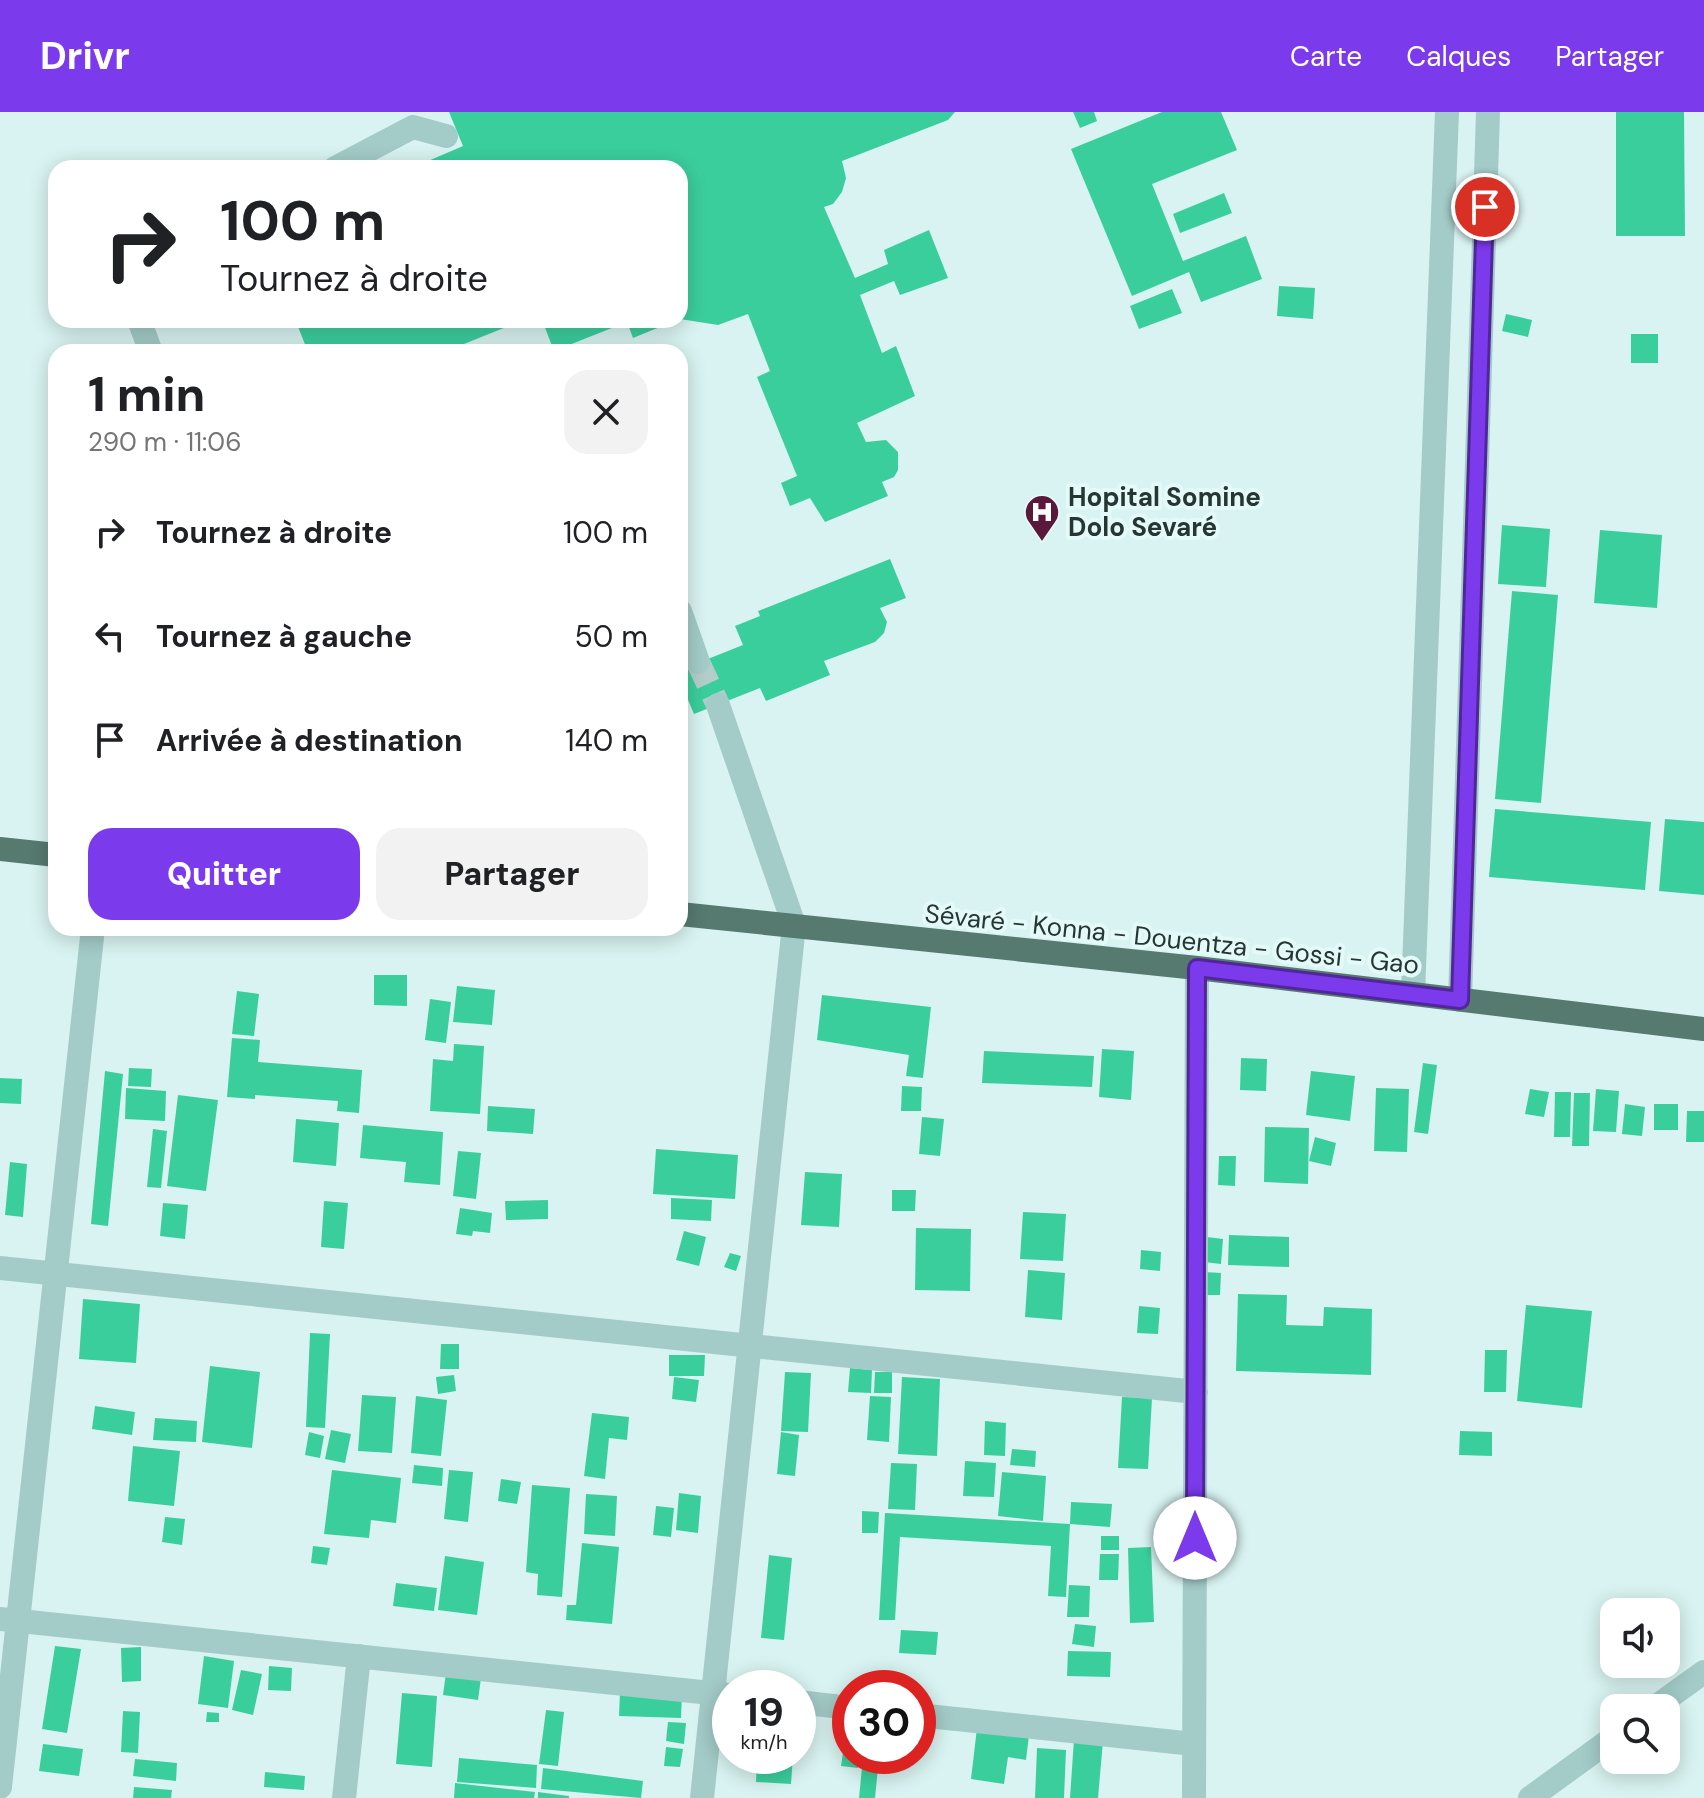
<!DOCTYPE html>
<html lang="fr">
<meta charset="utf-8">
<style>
:root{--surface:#fff;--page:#f2f2f2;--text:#202124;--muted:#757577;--accent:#7c3aed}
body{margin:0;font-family:"DM Sans",sans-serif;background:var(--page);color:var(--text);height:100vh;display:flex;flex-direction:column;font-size:30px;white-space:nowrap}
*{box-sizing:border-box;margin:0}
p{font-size:26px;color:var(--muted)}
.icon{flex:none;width:44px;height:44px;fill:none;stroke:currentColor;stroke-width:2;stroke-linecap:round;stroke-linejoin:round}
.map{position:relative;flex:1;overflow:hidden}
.drawer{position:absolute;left:48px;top:232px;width:640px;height:592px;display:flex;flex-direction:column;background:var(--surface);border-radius:24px;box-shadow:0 4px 20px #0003}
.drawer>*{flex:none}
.guide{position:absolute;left:48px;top:48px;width:640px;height:168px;border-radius:24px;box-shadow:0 4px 20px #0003;background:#fff;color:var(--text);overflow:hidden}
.tools{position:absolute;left:1600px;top:1486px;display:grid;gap:16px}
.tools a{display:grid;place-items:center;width:80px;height:80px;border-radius:16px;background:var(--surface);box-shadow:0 4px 20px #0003;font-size:40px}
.speed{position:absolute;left:712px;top:1558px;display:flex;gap:16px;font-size:40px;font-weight:700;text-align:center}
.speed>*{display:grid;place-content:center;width:104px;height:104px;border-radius:50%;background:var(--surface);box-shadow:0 4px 20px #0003;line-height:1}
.speed small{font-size:20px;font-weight:400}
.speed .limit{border:12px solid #d22;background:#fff;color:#111}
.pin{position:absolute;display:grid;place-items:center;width:68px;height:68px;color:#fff;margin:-34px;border:4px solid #fff;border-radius:50%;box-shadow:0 2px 8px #0007}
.me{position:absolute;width:88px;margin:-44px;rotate:0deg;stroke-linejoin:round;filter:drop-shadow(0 0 6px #0008)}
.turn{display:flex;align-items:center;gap:28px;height:168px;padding:0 40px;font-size:36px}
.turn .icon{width:104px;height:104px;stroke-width:2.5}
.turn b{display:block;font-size:56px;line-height:68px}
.round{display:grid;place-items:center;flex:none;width:84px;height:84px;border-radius:24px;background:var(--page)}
.head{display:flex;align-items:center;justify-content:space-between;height:136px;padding:0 40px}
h1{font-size:48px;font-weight:800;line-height:60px}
.primary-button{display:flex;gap:16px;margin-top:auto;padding:16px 40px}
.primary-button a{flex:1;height:92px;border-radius:24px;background:var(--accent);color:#fff;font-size:32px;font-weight:800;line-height:92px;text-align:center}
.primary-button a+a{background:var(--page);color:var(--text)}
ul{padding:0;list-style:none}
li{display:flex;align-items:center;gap:24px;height:104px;padding:0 40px}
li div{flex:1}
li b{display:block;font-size:30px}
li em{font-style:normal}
header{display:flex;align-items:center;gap:48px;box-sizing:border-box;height:112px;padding:0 40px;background:var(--accent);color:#fff}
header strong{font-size:38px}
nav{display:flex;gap:44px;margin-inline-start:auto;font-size:28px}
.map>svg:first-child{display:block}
</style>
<header>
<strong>Drivr</strong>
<nav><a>Carte</a><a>Calques</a><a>Partager</a></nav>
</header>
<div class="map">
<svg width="1704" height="1686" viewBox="0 0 1704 1686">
<rect width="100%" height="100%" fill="#d8f3f1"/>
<!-- building -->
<path fill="#3bce9d" d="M449 0H955L948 8 842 49 846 66 842 80 833 92 824 95 855 166 888 152 884 138 929 118 948 166 900 183 894 169 860 183 882 241 896 234 915 284 857 311 866 330 886 328 898 340V358L894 365 882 370 888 384 825 410 810 386 790 394 781 371 797 364 757 265 770 259 748 202 718 213 680 207V56H431L428 49 463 34Z
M1073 0H1094L1097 9 1080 16Z
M1162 0H1221L1237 38 1152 72 1183 149 1246 124 1262 167 1201 190 1189 160 1132 184 1071 37Z
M1616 0H1684L1685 124H1616Z
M1224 81 1232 101 1180 121 1173 102Z
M1279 174 1315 176 1313 207 1277 204Z
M1172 177 1182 201 1139 217 1130 194Z
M1506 202 1532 208 1528 225 1502 219Z
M305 208H524L444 240H308L297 212Z
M542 208H677L633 226 627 210 554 239Z
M1631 222H1658V251H1631Z
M1502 413 1550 417 1546 475 1498 472Z
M1600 418 1662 423 1657 496 1594 491Z
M890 447 906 486 880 496 887 510 884 521 875 530 824 549 830 563 766 589 760 576 694 602 680 569V558L743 533 735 514 760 504 758 499Z
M1512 479 1558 483 1541 691 1495 687Z
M1495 697 1651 710 1645 778 1489 765Z
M1665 707 1704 710V783L1659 779Z
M374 863H407V894L374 893Z
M457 874 495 878 492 913 453 910Z
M237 879 259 882 254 924 232 922Z
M822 883 931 895 923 966 906 964 909 943 817 928Z
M430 887 451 890 446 931 425 928Z
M232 926 260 928 258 950 362 958 359 1001 337 999 338 989 255 983V987L227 985Z
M454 932 484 934 480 1002 430 999 433 947 453 949Z
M1102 937 1134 939 1131 988 1099 985Z
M984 939 1094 944 1092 975 982 971Z
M1241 946 1267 947 1266 979 1240 978Z
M1423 951 1437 953 1428 1022 1414 1020Z
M129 956 152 957 151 975 128 974Z
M105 959 123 962 108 1114 91 1112Z
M1311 959 1355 964 1350 1009 1306 1003Z
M0 966 22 967 21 992 0 991Z
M902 974 922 975 921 999H901Z
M126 976 166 979 165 1009 125 1007Z
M1376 976 1409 977 1407 1040 1374 1039Z
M1530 977 1549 980 1544 1005 1525 1002Z
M1596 977 1619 979 1616 1020 1593 1019Z
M1555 980H1571L1570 1025H1554Z
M1574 981H1590L1589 1034H1572Z
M178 983 218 988 206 1079 167 1074Z
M1625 992 1645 995 1642 1024 1622 1022Z
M1654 992H1678V1018H1654Z
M488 994 535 997 533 1022 487 1019Z
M1687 999H1704V1030H1686Z
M922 1005 944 1007 940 1044 919 1042Z
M296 1007 339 1011 336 1054 293 1050Z
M363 1013 443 1020 440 1073 404 1070 406 1050 360 1046Z
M1265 1015 1309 1016 1308 1072 1264 1070Z
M153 1017 167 1019 161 1076 147 1075Z
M1315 1025 1336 1031 1331 1054 1309 1049Z
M656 1037 738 1043 735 1087 653 1082Z
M458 1039 481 1041 476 1087 453 1084Z
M1219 1044H1236L1235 1074 1218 1073Z
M10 1050 27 1052 23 1105 5 1103Z
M805 1060 842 1062 839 1115 801 1113Z
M892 1078H916L915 1099H892Z
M671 1086 712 1088 711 1109 671 1107Z
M548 1088V1107L506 1108 505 1089Z
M324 1089 348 1091 344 1137 321 1135Z
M163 1091 188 1093 185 1127 160 1124Z
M460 1096 492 1101 490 1121 473 1119 472 1124 456 1122Z
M1023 1100 1066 1102 1063 1149 1020 1147Z
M916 1116 971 1117 970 1179 915 1178Z
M684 1119 706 1125 699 1154 676 1148Z
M1229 1123 1289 1125V1155L1228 1153Z
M1207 1125 1223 1127 1221 1152 1204 1150Z
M1141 1138 1161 1140 1160 1159 1140 1157Z
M730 1141 741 1144 736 1159 724 1155Z
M1028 1158 1065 1161 1062 1208 1025 1205Z
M1204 1160 1221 1161 1220 1183H1204Z
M1238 1182 1287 1183 1286 1213 1323 1214 1324 1195 1372 1197 1371 1263 1236 1259Z
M83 1187 140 1192 136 1251 79 1247Z
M1526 1193 1592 1199 1582 1296 1517 1289Z
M1139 1194 1160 1196 1158 1222 1137 1221Z
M310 1221 330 1222 325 1316 306 1315Z
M441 1232H459V1257H440Z
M1485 1238H1507L1506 1280H1484Z
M669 1243H705L704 1264H669Z
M210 1254 260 1260 252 1336 202 1330Z
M850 1256 872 1258 871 1281 848 1280Z
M785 1260 811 1261 808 1320 781 1319Z
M875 1260H892V1281H874Z
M454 1263 456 1279 438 1282 436 1265Z
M674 1265 699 1268 696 1290 672 1287Z
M902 1265 940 1267 937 1344 898 1342Z
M362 1283 396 1285 392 1341 358 1339Z
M416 1284 447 1288 441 1344 411 1341Z
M870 1284 891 1285 889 1330 867 1328Z
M1122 1285 1152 1286 1148 1357 1118 1356Z
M95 1294 135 1300 132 1323 92 1317Z
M592 1301 629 1305 627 1328 609 1326 605 1367 584 1364Z
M155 1306 197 1309 196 1330 153 1328Z
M985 1309 1006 1311 1005 1344 984 1343Z
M331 1318 351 1322 345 1351 325 1347Z
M1460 1319 1492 1320V1344L1459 1343Z
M309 1320 324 1324 320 1346 305 1343Z
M781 1320 799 1323 795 1364 777 1362Z
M133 1334 180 1339 174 1394 128 1389Z
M1012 1337 1036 1339 1035 1355 1010 1353Z
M965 1349 996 1351 994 1385 963 1384Z
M891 1351 917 1352 915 1398 888 1397Z
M414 1353 443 1356 442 1374 412 1371Z
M332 1358 401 1366 396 1411 371 1408 369 1426 324 1422Z
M449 1358 473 1360 468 1410 444 1407Z
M1002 1360 1046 1364 1043 1409 998 1404Z
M501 1367 521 1370 517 1392 498 1389Z
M532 1373 570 1376 562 1485 537 1483 538 1462 526 1460Z
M679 1381 701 1384 698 1421 676 1418Z
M586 1382 617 1384 615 1424 584 1422Z
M1071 1390 1112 1392 1110 1415 1070 1412Z
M656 1394 674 1396 671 1425 653 1423Z
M862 1399 879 1400 878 1421H862Z
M885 1401 1070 1412 1066 1485 1048 1484 1051 1434 900 1425 895 1508H879Z
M165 1405 185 1407 182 1433 162 1430Z
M1101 1424H1119V1438H1101Z
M582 1431 619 1435 612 1512 566 1508 567 1493H576Z
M313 1434 330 1436 327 1453 311 1451Z
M1151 1435 1154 1510 1130 1511 1128 1436Z
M1100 1442H1119L1118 1468H1099Z
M769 1443 792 1446 784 1528 761 1526Z
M445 1444 484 1450 477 1503 438 1498Z
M396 1471 437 1476 434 1499 393 1494Z
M1069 1473 1090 1474 1089 1505H1067Z
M1075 1512 1096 1514 1094 1535 1072 1532Z
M901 1518 938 1520 936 1543 899 1541Z
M55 1534 81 1537 67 1621 42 1617Z
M141 1535V1569L122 1570 121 1536Z
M1068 1539 1111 1540 1110 1565 1067 1564Z
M204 1544 234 1549 228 1596 198 1592Z
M269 1554 292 1556 291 1579 268 1578Z
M241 1558 262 1562 253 1603 232 1598Z
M446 1561 481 1566 478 1588 443 1583Z
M620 1580 682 1582 681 1606 619 1604Z
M402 1581 437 1584 432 1655 396 1652Z
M546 1598 564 1600 558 1654 539 1652Z
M123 1599 140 1600 138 1641 121 1640Z
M207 1600 219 1601V1610H206Z
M843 1601 850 1603V1625L839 1623Z
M668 1610 686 1611 684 1632 666 1629Z
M977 1616 1029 1623 1026 1648 1008 1645 1004 1672 971 1667Z
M1074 1627 1103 1629 1098 1686H1070Z
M43 1632 83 1637 79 1664 39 1659Z
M844 1634 850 1635V1644H859L858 1656 841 1654Z
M666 1635 683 1637 680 1655 664 1654Z
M1037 1636 1066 1638 1064 1686H1035Z
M757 1644H793L791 1672 756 1670Z
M863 1645 879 1646 875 1686H859Z
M459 1646 537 1653 536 1676 457 1670Z
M135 1647 177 1651 176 1669 133 1664Z
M543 1656 643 1669 641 1686 541 1677Z
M265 1660 305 1664 304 1678 264 1675Z
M455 1671 535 1680 534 1686H454Z
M134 1675 172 1678 171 1686H133Z
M538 1680 569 1684V1686H538Z"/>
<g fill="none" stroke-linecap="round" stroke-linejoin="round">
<!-- minor-tunnel -->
<path stroke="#b4cdcb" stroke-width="24" stroke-dasharray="24 12" stroke-linecap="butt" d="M698 550 718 593"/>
<!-- minor -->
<path stroke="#a3cbc7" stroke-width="24" d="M335 56 413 15 446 24
M139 208 151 240
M680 499 698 550
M1413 882 1447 0
M1460 888 1488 0
M0 1156 1196 1280
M0 1507 730 1583
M798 1590 850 1596
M1654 1596 1704 1560
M918 1603 1194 1632
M0 1675 93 816
M344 1686 359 1544
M702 1686 794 813 718 593
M1194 1686 1197 856
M1530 1686 1614 1625"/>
<!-- major -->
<path stroke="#567970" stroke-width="24" d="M0 737 56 743
M680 802 1197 856 1704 917"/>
</g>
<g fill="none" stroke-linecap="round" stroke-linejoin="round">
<!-- route casing -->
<g stroke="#51269a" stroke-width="20">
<path id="route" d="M1195 1426 1197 856 1460 888 1485 95"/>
</g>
<!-- route -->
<use href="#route" stroke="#7c3aed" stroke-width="14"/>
</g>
<!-- icons -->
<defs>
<g id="hospital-pin" transform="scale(1.8)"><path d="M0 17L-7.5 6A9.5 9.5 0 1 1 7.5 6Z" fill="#5a193a" stroke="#e4faf9"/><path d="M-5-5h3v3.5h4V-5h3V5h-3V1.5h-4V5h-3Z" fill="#fff"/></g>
</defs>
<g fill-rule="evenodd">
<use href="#hospital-pin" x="1042" y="400"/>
</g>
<g text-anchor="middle" stroke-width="8" stroke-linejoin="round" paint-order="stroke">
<!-- poi labels -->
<g font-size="26" font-weight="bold" fill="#263632" stroke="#e4faf9" text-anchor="start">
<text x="1068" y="394">Hopital Somine<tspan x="1068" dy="30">Dolo Sevaré</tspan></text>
</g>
<!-- street labels -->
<g font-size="26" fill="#263632" stroke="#e4faf9">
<text transform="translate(1172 827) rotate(6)" y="9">Sévaré - Konna - Douentza - Gossi - Gao</text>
</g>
</g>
</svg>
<div class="tools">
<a><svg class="icon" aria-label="sound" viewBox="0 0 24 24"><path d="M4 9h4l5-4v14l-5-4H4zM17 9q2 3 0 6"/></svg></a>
<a><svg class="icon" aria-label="search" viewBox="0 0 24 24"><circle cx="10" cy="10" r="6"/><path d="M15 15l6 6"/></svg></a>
</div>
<div class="speed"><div>19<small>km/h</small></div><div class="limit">30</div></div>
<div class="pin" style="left:1485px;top:95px;background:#d93025"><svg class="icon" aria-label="arrive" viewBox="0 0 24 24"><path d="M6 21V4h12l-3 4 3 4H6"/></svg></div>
<svg class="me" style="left:1195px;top:1426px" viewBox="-20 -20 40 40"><circle r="19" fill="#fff"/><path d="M0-13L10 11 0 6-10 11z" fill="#7c3aed"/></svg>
<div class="guide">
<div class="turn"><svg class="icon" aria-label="right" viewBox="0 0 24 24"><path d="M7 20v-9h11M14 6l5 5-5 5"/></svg><div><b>100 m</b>Tournez à droite</div></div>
</div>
<section class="drawer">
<div class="head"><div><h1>1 min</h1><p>290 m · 11:06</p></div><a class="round"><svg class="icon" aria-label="close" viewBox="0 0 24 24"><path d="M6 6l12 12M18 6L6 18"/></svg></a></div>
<ul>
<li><svg class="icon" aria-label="right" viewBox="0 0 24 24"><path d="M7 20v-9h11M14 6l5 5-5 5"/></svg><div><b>Tournez à droite</b></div><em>100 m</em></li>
<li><svg class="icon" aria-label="left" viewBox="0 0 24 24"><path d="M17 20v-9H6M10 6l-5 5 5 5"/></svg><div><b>Tournez à gauche</b></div><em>50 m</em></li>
<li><svg class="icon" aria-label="arrive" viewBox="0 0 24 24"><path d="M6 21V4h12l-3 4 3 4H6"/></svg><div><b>Arrivée à destination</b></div><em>140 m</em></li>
</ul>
<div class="primary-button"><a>Quitter</a><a>Partager</a></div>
</section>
</div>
